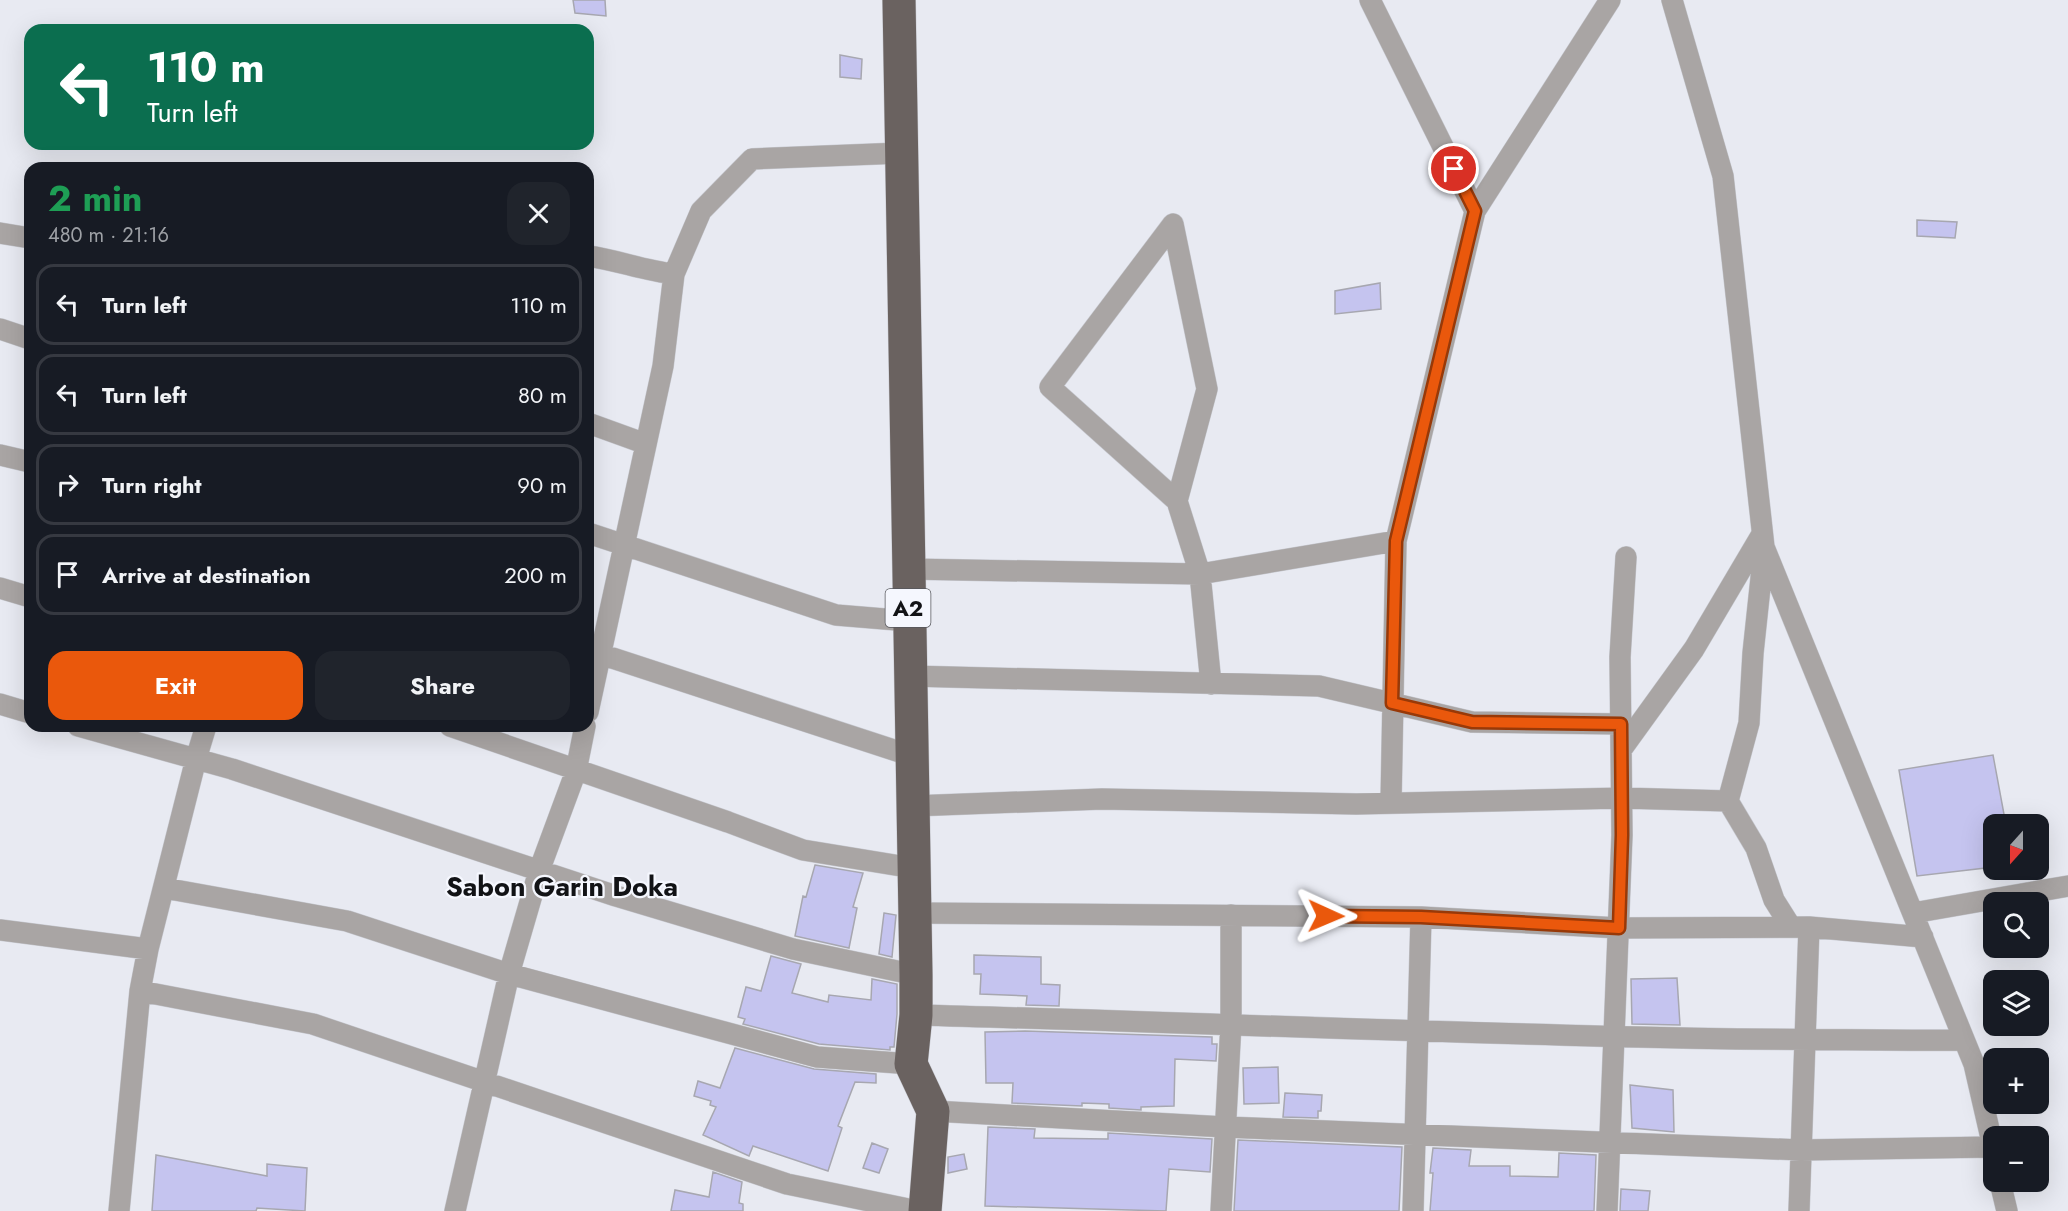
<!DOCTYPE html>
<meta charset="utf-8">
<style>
:root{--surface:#171b24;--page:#20242c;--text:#f1f3f6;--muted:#9ea1a6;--line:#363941;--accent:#ea580c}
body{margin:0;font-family:Jost,sans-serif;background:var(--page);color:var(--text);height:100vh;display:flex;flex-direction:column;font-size:22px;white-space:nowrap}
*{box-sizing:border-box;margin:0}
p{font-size:20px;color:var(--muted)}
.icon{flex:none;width:33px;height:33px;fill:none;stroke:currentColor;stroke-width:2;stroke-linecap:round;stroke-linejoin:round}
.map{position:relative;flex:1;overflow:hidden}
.panel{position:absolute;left:24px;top:162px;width:570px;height:570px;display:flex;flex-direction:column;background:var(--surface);border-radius:18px;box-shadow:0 6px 24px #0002}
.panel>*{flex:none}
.guide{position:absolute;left:24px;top:24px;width:570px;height:126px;border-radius:18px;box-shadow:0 6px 24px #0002;background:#0b6e4f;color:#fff;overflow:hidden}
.needle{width:39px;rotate:201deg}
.tools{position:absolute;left:1983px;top:814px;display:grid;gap:12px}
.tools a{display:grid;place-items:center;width:66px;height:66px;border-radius:12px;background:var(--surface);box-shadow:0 6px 24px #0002;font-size:30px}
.pin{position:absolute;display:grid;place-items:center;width:51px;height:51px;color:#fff;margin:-26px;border:3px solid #fff;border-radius:50%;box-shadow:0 2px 6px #0007}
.me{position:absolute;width:66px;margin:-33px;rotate:91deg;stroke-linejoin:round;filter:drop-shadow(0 0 4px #0008)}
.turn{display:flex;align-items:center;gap:21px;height:126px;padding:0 24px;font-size:27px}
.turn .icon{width:78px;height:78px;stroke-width:2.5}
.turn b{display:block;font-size:42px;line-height:51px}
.round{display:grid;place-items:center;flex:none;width:63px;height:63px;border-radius:18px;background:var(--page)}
.head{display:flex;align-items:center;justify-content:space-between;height:102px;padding:0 24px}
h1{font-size:36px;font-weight:700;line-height:45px;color:#1e9e55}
.button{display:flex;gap:12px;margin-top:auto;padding:12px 24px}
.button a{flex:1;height:69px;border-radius:18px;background:var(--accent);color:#fff;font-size:24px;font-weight:700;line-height:69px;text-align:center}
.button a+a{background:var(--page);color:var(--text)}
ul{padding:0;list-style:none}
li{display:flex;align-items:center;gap:18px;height:81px;margin:0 12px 9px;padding:0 12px;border:3px solid var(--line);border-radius:18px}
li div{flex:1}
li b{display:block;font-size:22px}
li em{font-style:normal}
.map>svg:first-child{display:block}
</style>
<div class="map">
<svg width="2068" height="1211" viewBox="0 0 2068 1211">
<rect width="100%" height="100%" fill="#e8eaf2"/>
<!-- building -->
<path fill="#c5c4ef" stroke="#a7a7b0" stroke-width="1.5" d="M573 0H605L606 16 575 13Z
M840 55 862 59 861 79 840 77Z
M1917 220 1957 222 1955 238 1917 236Z
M1380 283 1381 309 1335 314V291Z
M1993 755 2006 825H1994V867L1917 876 1899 770Z
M815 865 863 873 853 907 857 908 849 948 795 936 803 896 806 897Z
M884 913 896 915 892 957 879 954Z
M974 955 1041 957V984L1060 985 1059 1006 1026 1005 1027 996 980 994 981 974H974Z
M771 956 801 964 792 993 828 1002 829 995 871 1000 872 979 897 984V1014L894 1047H890V1050L819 1044 743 1024 745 1019 738 1017 746 987 761 991Z
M1677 978 1680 1025 1632 1024 1631 979Z
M1025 1031 1212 1037V1044H1217L1216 1061 1175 1059 1174 1106 1141 1107V1110L1109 1108V1104L1082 1103V1106L1012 1103 1013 1083H986L985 1032Z
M735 1048 814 1069 876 1074V1083L855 1082 838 1126 842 1128 828 1171 753 1146 749 1156 703 1135 716 1107 710 1105 711 1101 694 1096 698 1081 720 1088Z
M1278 1067 1279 1103 1244 1104 1243 1068Z
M1630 1085 1673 1090 1674 1132 1632 1128Z
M1285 1093 1322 1095 1321 1111H1318V1118L1283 1117Z
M988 1127 1035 1129 1034 1138 1108 1139V1133L1212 1139 1210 1172 1169 1169 1166 1211 985 1206Z
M1238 1140 1402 1147 1399 1211H1234Z
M872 1143 888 1149 879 1173 863 1168Z
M1433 1148 1471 1150 1469 1166H1510V1176L1558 1177 1559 1153 1596 1155 1594 1211H1430L1433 1173H1430Z
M964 1154 967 1169 948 1173V1157Z
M156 1155 267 1176V1164L307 1168 305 1211 257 1208 256 1211H152Z
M713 1172 742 1182 739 1203 743 1204V1211H671L675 1190 709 1197Z
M1621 1189 1650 1191 1648 1211H1620Z"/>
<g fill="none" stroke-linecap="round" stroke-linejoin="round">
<!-- minor casing -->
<g stroke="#c6c8cf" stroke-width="22">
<path id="minor" d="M1370 0 1475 211 1610 0
M1672 0 1723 176 1764 547 1974 1064 1994 1151
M0 233 30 238
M588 256C617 260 645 271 674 274
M0 329 30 339
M588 423 646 444
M0 455 30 462
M1177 501 1207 389 1173 224 1050 387 1177 501 1200 574 1211 684
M588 533 836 615 909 621
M1764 550 1753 653 1749 723 1728 801 1756 848 1774 900 1791 927
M908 569 1200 574 1396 541
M0 588 30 597
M588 650 912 756
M910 676 1319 686 1472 722 1621 724
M0 704 30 713
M588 712 663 366 674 274 701 211 752 159 901 153
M78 726 232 769 616 896 793 949 916 975
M450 726 728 822 803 850 913 868
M1621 750 1694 649 1762 534
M1391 803 1396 541 1475 211
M912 806 1102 799 1356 804 1622 798 1728 801
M164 888 347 921 509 974 817 1057 911 1064
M914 913 1421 917 1619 928 1809 927 1923 937
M1913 913 2068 886
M0 930 148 949
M140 991 313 1024 787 1184 918 1211
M916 1015C1266 1024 1615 1042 1964 1040
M933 1111 1225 1127 1801 1150 1992 1147
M2000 1182 2007 1211
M119 1211 140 991 148 949 196 759 206 726
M455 1211 509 974 539 871 576 771 585 726
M1221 1211 1231 1023V915
M1413 1211 1421 917
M1607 1211 1622 835 1620 657 1626 557
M1799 1211 1809 927"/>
</g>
<!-- trunk casing -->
<g stroke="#c6c8cf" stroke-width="34">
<path id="trunk" d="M899 0 916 975V1015L911 1064 933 1111 925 1211"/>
</g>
<!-- minor -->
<use href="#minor" stroke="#a9a5a4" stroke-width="21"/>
<!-- trunk -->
<use href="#trunk" stroke="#6a6260" stroke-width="33"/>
</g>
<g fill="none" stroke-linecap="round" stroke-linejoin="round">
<!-- route casing -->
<g stroke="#983908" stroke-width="15">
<path id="route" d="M1326 916 1421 917 1619 928 1622 835 1621 724 1472 722 1392 703 1396 541 1475 211 1454 169"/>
</g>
<!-- route -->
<use href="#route" stroke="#ea580c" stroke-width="10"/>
</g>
<g text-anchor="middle" stroke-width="4.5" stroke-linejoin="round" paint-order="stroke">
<!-- shield labels -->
<rect fill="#f5f7fe" stroke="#56575c" stroke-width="1.5" x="885.5" y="589" width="45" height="38" rx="4.5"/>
<g font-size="22" font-weight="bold" fill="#121316">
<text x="908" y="616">A2</text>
</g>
<!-- quarter labels -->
<g font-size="27" font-weight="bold" fill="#121316" stroke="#f5f7fe">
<text x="562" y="896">Sabon Garin Doka</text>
</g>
</g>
</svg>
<div class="tools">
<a><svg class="needle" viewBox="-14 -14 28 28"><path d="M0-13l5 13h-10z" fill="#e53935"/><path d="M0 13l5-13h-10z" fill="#9ea1a6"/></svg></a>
<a><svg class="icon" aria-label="search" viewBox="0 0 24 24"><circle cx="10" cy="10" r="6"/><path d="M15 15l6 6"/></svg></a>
<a><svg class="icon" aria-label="layers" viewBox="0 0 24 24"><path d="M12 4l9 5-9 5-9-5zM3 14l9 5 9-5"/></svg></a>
<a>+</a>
<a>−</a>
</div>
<div class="pin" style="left:1454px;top:169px;background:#d93025"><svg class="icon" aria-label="arrive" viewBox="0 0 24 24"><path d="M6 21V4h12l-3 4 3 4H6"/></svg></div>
<svg class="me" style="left:1326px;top:916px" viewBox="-20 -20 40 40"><path d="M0-17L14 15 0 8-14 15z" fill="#ea580c" stroke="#fff" stroke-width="4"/></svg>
<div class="guide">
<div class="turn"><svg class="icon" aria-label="left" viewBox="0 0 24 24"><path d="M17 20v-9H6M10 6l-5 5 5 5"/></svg><div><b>110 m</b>Turn left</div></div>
</div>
<section class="panel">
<div class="head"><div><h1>2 min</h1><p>480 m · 21:16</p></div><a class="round"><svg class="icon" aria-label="close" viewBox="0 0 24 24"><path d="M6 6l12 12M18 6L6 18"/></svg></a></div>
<ul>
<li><svg class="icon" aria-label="left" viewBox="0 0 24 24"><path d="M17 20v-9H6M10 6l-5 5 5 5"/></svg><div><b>Turn left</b></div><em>110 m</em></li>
<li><svg class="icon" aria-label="left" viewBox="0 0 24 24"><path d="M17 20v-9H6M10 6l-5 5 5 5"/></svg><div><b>Turn left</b></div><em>80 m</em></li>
<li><svg class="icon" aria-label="right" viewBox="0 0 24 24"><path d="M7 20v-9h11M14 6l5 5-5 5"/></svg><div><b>Turn right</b></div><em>90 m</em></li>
<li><svg class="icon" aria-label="arrive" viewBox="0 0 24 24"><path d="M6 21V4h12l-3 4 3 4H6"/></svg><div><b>Arrive at destination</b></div><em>200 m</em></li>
</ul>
<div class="button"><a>Exit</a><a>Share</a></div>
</section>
</div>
